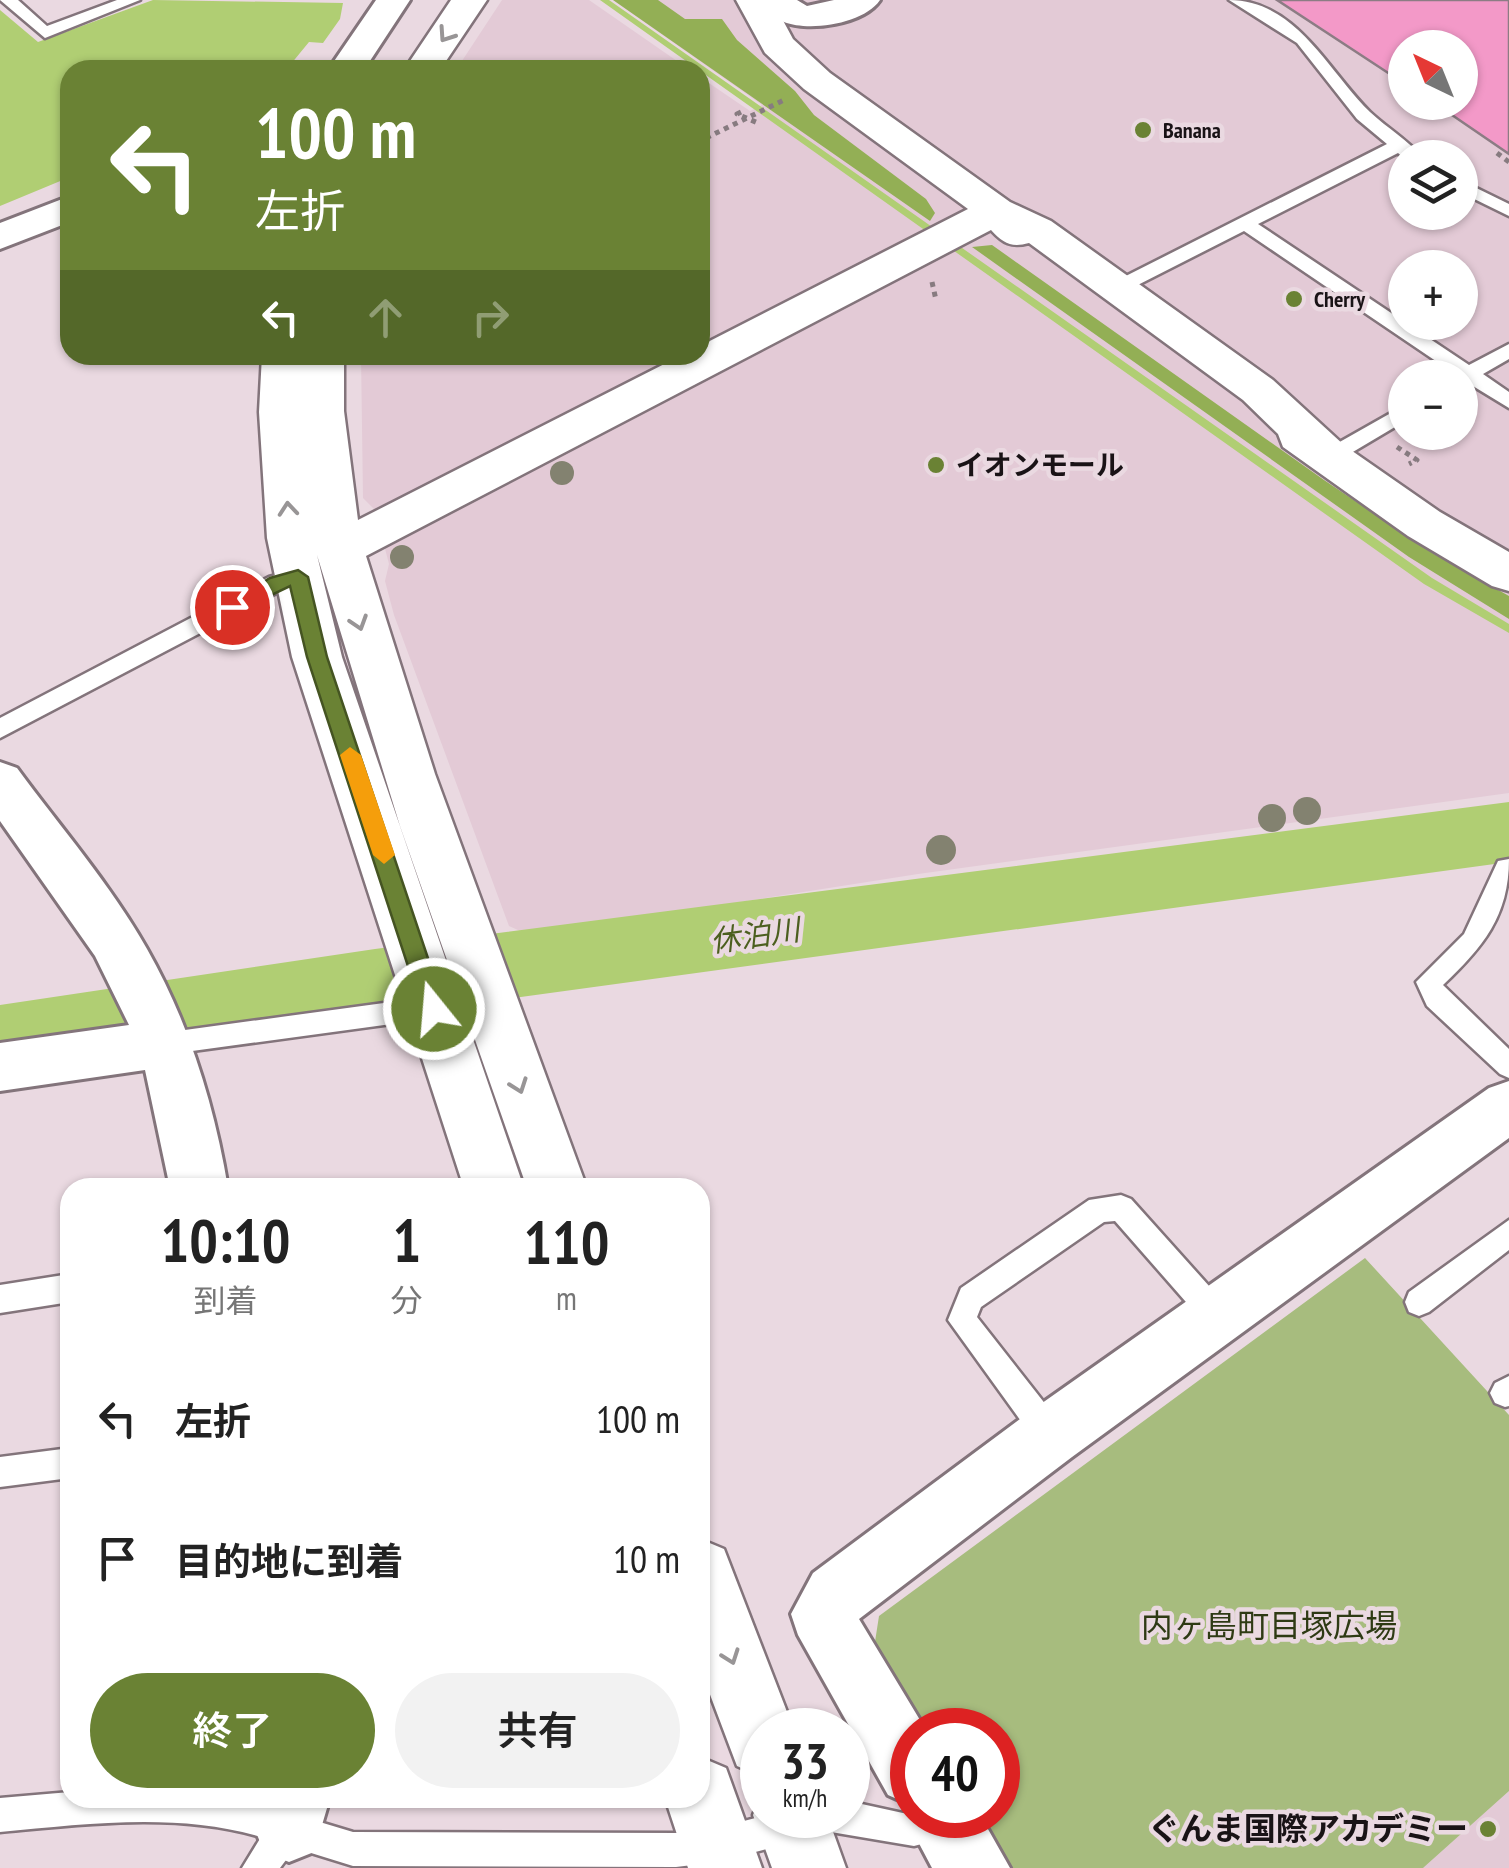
<!DOCTYPE html>
<html lang="ja">
<meta charset="utf-8">
<style>
:root{--surface:#fff;--page:#f2f2f2;--text:#222;--muted:#767676;--accent:#6a8234}
body{margin:0;font-family:"PT Sans Narrow","Noto Sans JP",sans-serif;background:var(--page);color:var(--text);height:100vh;display:flex;flex-direction:column;font-size:38px;white-space:nowrap}
*{box-sizing:border-box;margin:0}
p{font-size:32px;color:var(--muted)}
.icon{flex:none;width:55px;height:55px;fill:none;stroke:currentColor;stroke-width:2;stroke-linecap:round;stroke-linejoin:round}
.map{position:relative;flex:1;overflow:hidden}
.sheet{position:absolute;left:60px;top:1178px;width:650px;height:630px;display:flex;flex-direction:column;background:var(--surface);border-radius:30px;box-shadow:0 2px 8px #0004}
.sheet>*{flex:none}
.banner{position:absolute;left:60px;top:60px;width:650px;height:305px;border-radius:30px;box-shadow:0 2px 8px #0004;background:#6a8234;color:#fff;overflow:hidden}
.needle{width:65px;rotate:317deg}
.tools{position:absolute;left:1388px;top:30px;display:grid;gap:20px}
.tools a{display:grid;place-items:center;width:90px;height:90px;border-radius:50%;background:var(--surface);box-shadow:0 2px 8px #0004;font-size:50px}
.speed{position:absolute;left:740px;top:1708px;display:flex;gap:20px;font-size:50px;font-weight:700;text-align:center}
.speed>*{display:grid;place-content:center;width:130px;height:130px;border-radius:50%;background:var(--surface);box-shadow:0 2px 8px #0004;line-height:1}
.speed small{font-size:25px;font-weight:400}
.speed .limit{border:15px solid #d22;background:#fff;color:#111}
.pin{position:absolute;display:grid;place-items:center;width:85px;height:85px;color:#fff;margin:-42px;border:5px solid #fff;border-radius:50%;box-shadow:0 2px 10px #0007}
.me{position:absolute;width:110px;margin:-55px;rotate:343deg;stroke-linejoin:round;filter:drop-shadow(0 0 8px #0008)}
.turn{display:flex;align-items:center;gap:35px;height:210px;padding:0 30px;font-size:45px}
.turn .icon{width:130px;height:130px;stroke-width:2.5}
.turn b{display:block;font-size:70px;line-height:85px}
.lanes{display:flex;align-items:center;height:95px;padding:0 30px;background:#0003;justify-content:center;gap:50px;direction:ltr}
.lanes .off{opacity:.35}
.eta{display:flex;justify-content:space-evenly;align-items:center;height:170px;text-align:center}
.eta b{font-size:60px;font-weight:600;line-height:70px}
.action{display:flex;gap:20px;margin-top:auto;padding:20px 30px}
.action a{flex:1;height:115px;border-radius:60px;background:var(--accent);color:#fff;font-size:40px;font-weight:600;line-height:115px;text-align:center}
.action a+a{background:var(--page);color:var(--text)}
ul{padding:0;list-style:none}
li{display:flex;align-items:center;gap:30px;height:140px;padding:0 30px}
li div{flex:1}
li b{display:block;font-size:38px}
li em{font-style:normal}
.map>svg:first-child{display:block}
</style>
<div class="map">
<svg width="1509" height="1868" viewBox="0 0 1509 1868">
<rect width="100%" height="100%" fill="#ead9e1"/>
<!-- built -->
<path fill="#e3cad6" fill-rule="evenodd" d="M502 0H589L690 70H456Z
M613 0H1509V793L918 874 529 935 509 926 394 615 385 581 389 564 375 510 363 498 361 355H700V77L750 111 762 105ZM1405 48H1460V102H1405ZM1405 158H1460V212H1405ZM1405 268H1460V322H1405ZM1405 378H1460V432H1405Z
M1509 1791V1868H1423Z"/>
<!-- green -->
<path fill="#a7bc7e" d="M1365 1258 1509 1415V1791L1423 1868H1011L975 1815H998V1730H919L872 1661 879 1616Z"/>
<!-- forest -->
<path fill="#93af55" d="M613 0H658L685 19H722L737 40 795 91 814 115 926 199 935 213 930 221Z
M992 245 1324 480 1434 554 1509 596V619L1409 557 972 247Z"/>
<!-- water -->
<path fill="#b0ce73" d="M153 0 343 3 340 19 323 43 309 42 286 70H70V177L0 206V10L38 42Z"/>
<g fill="none" stroke-linecap="round" stroke-linejoin="round">
<!-- stream -->
<path fill="#b0ce73" fill-rule="evenodd" d="M600 0H609L1432 578 1509 624V633L1424 584Z"/>
<!-- river -->
<path fill="#b0ce73" fill-rule="evenodd" d="M1509 802V862L375 1017 0 1075V1005L375 949Z"/>
</g>
<!-- building -->
<path fill="#f399c8" stroke="#8c7c84" stroke-width="2.5" d="M1277 0H1509V154L1433 102H1460V48H1405V84Z"/>
<g fill="none" stroke-linecap="round" stroke-linejoin="round">
<!-- service casing -->
<g stroke="#83747b" stroke-width="5">
<path id="service" d="M0 0H18L47 26 117 0H140L45 38Z
M1229 0C1296 0 1328 71 1370 112 1387 128 1408 140 1423 158L1405 159 1398 153 1258 224 1469 365 1509 344V359L1483 374 1509 392V408L1468 383 1460 386V378H1451L1455 374 1244 231 1124 292H1110V284L1387 144 1357 119 1297 43Z
M1460 180 1509 204V216L1460 192Z
M1405 405V421L1336 462H1322V452Z
M298 569 309 577 306 583 284 589 0 738V718L269 577Z
M1509 859C1509 916 1483 947 1443 985L1509 1049V1078L1500 1074 1427 1006 1416 982 1464 934 1498 861Z
M487 989 496 992 500 1000 496 1008 487 1011 163 1055 154 1052 150 1044 154 1036 163 1033Z
M1121 1195 1131 1199 1227 1306 1231 1316 1227 1326 1217 1330 1207 1326 1115 1221 1104 1222 981 1307 977 1317 1061 1424 1065 1435 1061 1446 1050 1450 1039 1446 948 1320 961 1288 1089 1200Z
M1509 1220V1250L1429 1312 1419 1316 1409 1312 1405 1302 1409 1292Z
M70 1274V1302L0 1313V1285Z
M1509 1376V1406L1505 1407 1495 1403 1490 1393 1495 1383Z
M70 1448V1478L0 1487V1457Z
M70 1792V1798H240L353 1832 676 1833 717 1828 767 1815H848V1801L912 1815H957L961 1823 956 1835 914 1846 831 1832 717 1862 676 1867 353 1866 295 1848 280 1868H242L261 1837C177 1812 86 1824 0 1832V1798Z"/>
</g>
<!-- minor casing -->
<g stroke="#83747b" stroke-width="6">
<path id="minor" d="M376 0H410L364 70H328Z
M761 0H797L807 6 834 0H880C864 24 809 32 784 22 774 18 767 9 761 0Z
M70 196V222L0 249V223Z
M0 762 17 768C61 828 111 885 147 949 189 1023 214 1104 228 1188H170L145 1070 0 1091V1043L129 1025 95 956 0 821Z
M1509 1081V1138L1072 1457 859 1619 926 1730H912V1815H980L1010 1868H932L904 1815 908 1804 888 1795 798 1635 791 1614 813 1573 1028 1413 1489 1088Z
M260 1798H330L314 1852 289 1862 264 1852 254 1827Z"/>
</g>
<!-- tertiary casing -->
<g stroke="#83747b" stroke-width="5">
<path id="tertiary" d="M451 0H487L440 70H404Z
M736 0H772L793 39 830 73 1010 202 1051 221 1273 380 1345 446 1440 512 1509 552V591L1492 586 1408 536 1283 447 1278 434 1243 400 1029 243C1011 248 1003 243 991 230L366 556 435 774 587 1188H527L400 826 317 555 342 657 524 1188H464L292 657 267 538 259 412 262 355H344V411L358 520 682 355H700V346L968 209 804 89 765 53Z
M700 1539 724 1549 794 1730H762V1777L737 1766 700 1668Z
M700 1757 726 1768 762 1868H688L665 1798H700Z
M762 1793V1815H827L846 1868H772L753 1815Z"/>
</g>
<!-- path -->
<path stroke="#877b80" stroke-width="5" stroke-dasharray="5 5" stroke-linecap="butt" d="M741 112 737 114 758 123
M706 138 786 99
M1497 153 1509 162
M932 282 936 300
M1397 447 1417 460 1409 464"/>
<!-- service -->
<use href="#service" fill="#fff" fill-rule="evenodd"/>
<!-- minor -->
<use href="#minor" fill="#fff" fill-rule="evenodd"/>
<!-- tertiary -->
<use href="#tertiary" fill="#fff" fill-rule="evenodd"/>
</g>
<!-- trees -->
<g fill="#838270">
<circle cx="562" cy="473" r="12"/>
<circle cx="402" cy="557" r="12"/>
<circle cx="1307" cy="811" r="14"/>
<circle cx="1272" cy="818" r="14"/>
<circle cx="941" cy="850" r="15"/>
</g>
<!-- one-way arrows -->
<defs><path id="oneway-chevron" d="M-2-3.5L2.5 0L-2 3.5" fill="none" stroke-width="1.6" stroke-linecap="round" stroke-linejoin="round" transform="scale(2.5)"/></defs>
<g stroke="#989596">
<use href="#oneway-chevron" transform="translate(446 35) rotate(124)"/>
<use href="#oneway-chevron" transform="translate(288 509) rotate(-95)"/>
<use href="#oneway-chevron" transform="translate(359 623) rotate(72)"/>
<use href="#oneway-chevron" transform="translate(519 1086) rotate(70)"/>
<use href="#oneway-chevron" transform="translate(731 1657) rotate(70)"/>
</g>
<!-- route -->
<path fill="#6a8234" stroke="#455422" stroke-width="2.5" d="M298 570 308 577 327 657 445 1009 442 1016H425L422 1009 307 657 290 586 232 614 223 607 270 578Z"/>
<!-- slow -->
<path fill="#f59e0b" d="M350 747 361 755 395 855 384 864 373 855 340 755Z"/>
<!-- markers -->
<g fill="#6a8234" stroke="#ead9e1" stroke-width="4">
<circle cx="1143" cy="130" r="10"/>
<circle cx="1294" cy="299" r="10"/>
<circle cx="936" cy="465" r="10"/>
<circle cx="1488" cy="1829" r="10"/>
</g>
<g text-anchor="middle" stroke-width="9" stroke-linejoin="round" paint-order="stroke">
<!-- far-poi labels -->
<g font-size="22" font-weight="bold" fill="#191316" stroke="#ead9e1" text-anchor="start">
<text x="1163" y="138">Banana</text>
<text x="1314" y="307">Cherry</text>
</g>
<!-- poi labels -->
<g font-size="28" font-weight="bold" fill="#191316" stroke="#ead9e1" text-anchor="start">
<text x="956" y="475">イオンモール</text>
</g>
<!-- water labels -->
<g font-size="30" font-style="italic" fill="#4c5f1f" stroke="#ead9e1">
<text transform="translate(755 936) rotate(-8)" y="10">休泊川</text>
</g>
<!-- near-park labels -->
<g font-size="32" fill="#2e3a14" stroke="#ead9e1">
<text x="1269" y="1637">内ヶ島町目塚広場</text>
</g>
<!-- near-poi labels -->
<g font-size="32" font-weight="bold" fill="#191316" stroke="#ead9e1" text-anchor="end">
<text x="1468" y="1840">ぐんま国際アカデミー</text>
</g>
</g>
</svg>
<div class="tools">
<a><svg class="needle" viewBox="-14 -14 28 28"><path d="M0-13l5 13h-10z" fill="#e53935"/><path d="M0 13l5-13h-10z" fill="#767676"/></svg></a>
<a><svg class="icon" aria-label="layers" viewBox="0 0 24 24"><path d="M12 4l9 5-9 5-9-5zM3 14l9 5 9-5"/></svg></a>
<a>+</a>
<a>−</a>
</div>
<div class="speed"><div>33<small>km/h</small></div><div class="limit">40</div></div>
<div class="pin" style="left:232px;top:607px;background:#d93025"><svg class="icon" aria-label="arrive" viewBox="0 0 24 24"><path d="M6 21V4h12l-3 4 3 4H6"/></svg></div>
<svg class="me" style="left:434px;top:1009px" viewBox="-20 -20 40 40"><circle r="17" fill="#6a8234" stroke="#fff" stroke-width="3"/><path d="M0-11L8 9 0 5-8 9z" fill="#fff"/></svg>
<div class="banner">
<div class="turn"><svg class="icon" aria-label="left" viewBox="0 0 24 24"><path d="M17 20v-9H6M10 6l-5 5 5 5"/></svg><div><b>100 m</b>左折</div></div>
<div class="lanes"><svg class="icon" aria-label="left" viewBox="0 0 24 24"><path d="M17 20v-9H6M10 6l-5 5 5 5"/></svg><svg class="icon off" aria-label="ahead" viewBox="0 0 24 24"><path d="M12 20V5M6 11l6-6 6 6"/></svg><svg class="icon off" aria-label="right" viewBox="0 0 24 24"><path d="M7 20v-9h11M14 6l5 5-5 5"/></svg></div>
</div>
<section class="sheet">
<div class="eta">
<div><b>10:10</b><p>到着</p></div>
<div><b>1</b><p>分</p></div>
<div><b>110</b><p>m</p></div>
</div>
<ul>
<li><svg class="icon" aria-label="left" viewBox="0 0 24 24"><path d="M17 20v-9H6M10 6l-5 5 5 5"/></svg><div><b>左折</b></div><em>100 m</em></li>
<li><svg class="icon" aria-label="arrive" viewBox="0 0 24 24"><path d="M6 21V4h12l-3 4 3 4H6"/></svg><div><b>目的地に到着</b></div><em>10 m</em></li>
</ul>
<div class="action"><a>終了</a><a>共有</a></div>
</section>
</div>
